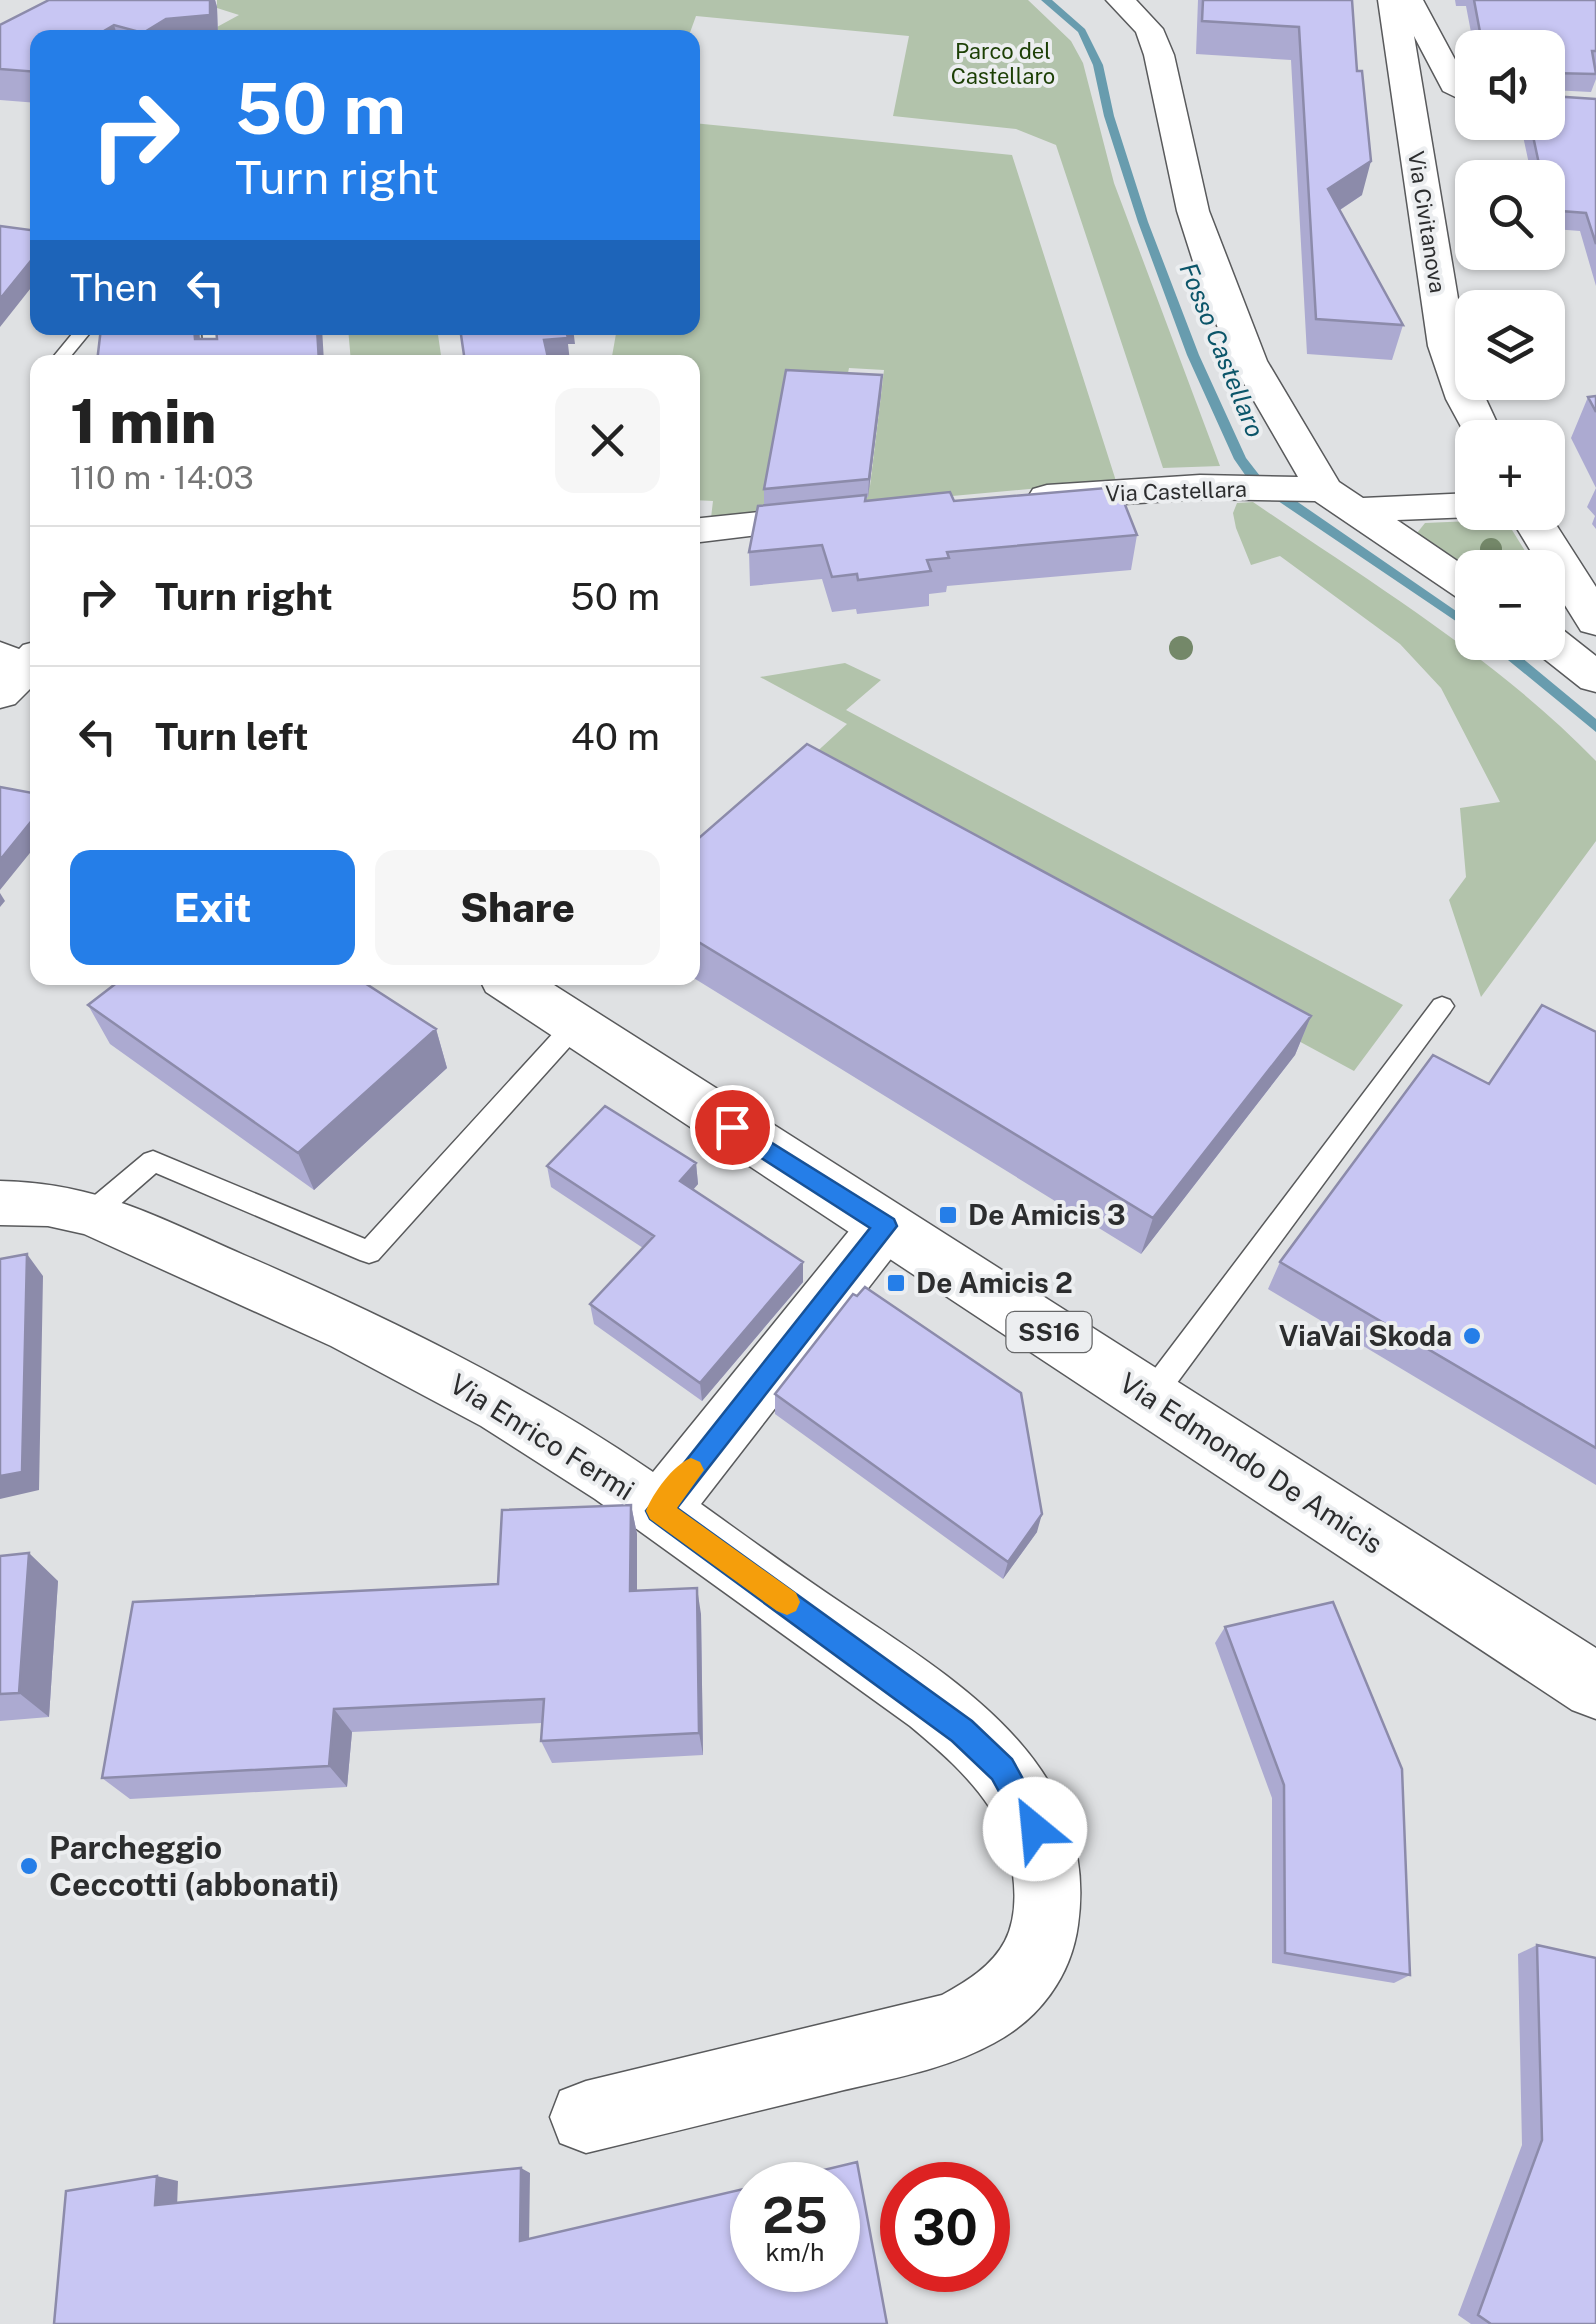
<!DOCTYPE html>
<meta charset="utf-8">
<style>
:root{--surface:#fff;--page:#f6f6f6;--text:#222;--muted:#767676;--line:#e0e0e0;--accent:#257ee8}
body{margin:0;font-family:"Public Sans",sans-serif;background:var(--page);color:var(--text);height:100vh;display:flex;flex-direction:column;font-size:38px;white-space:nowrap}
*{box-sizing:border-box;margin:0}
p{font-size:32px;color:var(--muted)}
.icon{flex:none;width:55px;height:55px;fill:none;stroke:currentColor;stroke-width:2;stroke-linecap:round;stroke-linejoin:round}
.map{position:relative;flex:1;overflow:hidden}
.drawer{position:absolute;left:30px;top:355px;width:670px;height:630px;display:flex;flex-direction:column;background:var(--surface);border-radius:20px;box-shadow:0 2px 8px #0004}
.drawer>*{flex:none}
.top-card{position:absolute;left:30px;top:30px;width:670px;height:305px;border-radius:20px;box-shadow:0 2px 8px #0004;background:#257ee8;color:#fff;overflow:hidden}
.controls{position:absolute;left:1455px;top:30px;display:grid;gap:20px}
.controls a{display:grid;place-items:center;width:110px;height:110px;border-radius:20px;background:var(--surface);box-shadow:0 2px 8px #0004;font-size:50px}
.speed{position:absolute;left:730px;top:2162px;display:flex;gap:20px;font-size:50px;font-weight:700;text-align:center}
.speed>*{display:grid;place-content:center;width:130px;height:130px;border-radius:50%;background:var(--surface);box-shadow:0 2px 8px #0004;line-height:1}
.speed small{font-size:25px;font-weight:400}
.speed .limit{border:15px solid #d22;background:#fff;color:#111}
.pin{position:absolute;display:grid;place-items:center;width:85px;height:85px;color:#fff;margin:-42px;border:5px solid #fff;border-radius:50%;box-shadow:0 2px 10px #0007}
.me{position:absolute;width:110px;margin:-55px;rotate:332deg;stroke-linejoin:round;filter:drop-shadow(0 0 8px #0008)}
.turn{display:flex;align-items:center;gap:35px;height:210px;padding:0 40px;font-size:45px}
.turn .icon{width:130px;height:130px;stroke-width:2.5}
.turn b{display:block;font-size:70px;line-height:85px}
.then{display:flex;align-items:center;height:95px;padding:0 40px;background:#0003;gap:20px;font-size:38px}
.round{display:grid;place-items:center;flex:none;width:105px;height:105px;border-radius:20px;background:var(--page)}
.overview{display:flex;align-items:center;justify-content:space-between;height:170px;padding:0 40px}
h1{font-size:60px;font-weight:800;line-height:75px}
.cta{display:flex;gap:20px;margin-top:auto;padding:20px 40px}
.cta a{flex:1;height:115px;border-radius:20px;background:var(--accent);color:#fff;font-size:40px;font-weight:800;line-height:115px;text-align:center}
.cta a+a{background:var(--page);color:var(--text)}
ul{padding:0;list-style:none}
li{display:flex;align-items:center;gap:30px;height:140px;padding:0 40px;border-top:2px solid var(--line)}
li div{flex:1}
li b{display:block;font-size:38px}
li em{font-style:normal}
.map>svg:first-child{display:block}
</style>
<div class="map">
<svg width="1596" height="2324" viewBox="0 0 1596 2324">
<rect width="100%" height="100%" fill="#dfe1e3"/>
<!-- green -->
<path fill="#b2c3ab" fill-rule="evenodd" d="M217 0H1028L1071 41 1083 63 1114 183 1220 466 1163 468 1056 145 1016 129 893 116 909 36 696 16 688 38 218 37 217 27 239 15 217 8Z
M693 123 1012 155 1116 481 711 518 713 501 693 500 692 362H611L617 328H692ZM849 368 884 370 870 486 844 392Z
M348 328H437L442 362H351Z
M1253 502C1371 583 1496 658 1596 761V841L1481 997 1449 900 1466 877 1460 808 1500 802 1441 688 1400 644 1280 556 1251 565 1236 528 1233 513 1237 503Z
M1494 520 1512 530 1535 567 1472 569 1417 533 1425 523Z
M845 663 881 680 846 710 1403 1005 1354 1071 797 770 847 724 760 677Z"/>
<g fill="none" stroke-linecap="round" stroke-linejoin="round">
<!-- stream -->
<path fill="#689cae" fill-rule="evenodd" d="M1041 0H1052L1085 29 1103 65 1114 116 1148 222 1199 355 1246 458 1260 476 1472 622V632L1250 482 1234 459 1187 355 1138 222 1104 116 1093 65 1078 32Z
M1486 642H1503L1596 719V732Z"/>
<!-- lane casing -->
<g stroke="#595a5c" stroke-width="3">
<path id="lane" d="M77 328H94L66 362H49Z
M202 328H218L222 362H205Z
M1442 997 1450 1000 1454 1006 1450 1012 1160 1406 1150 1409 1140 1406 1136 1397 1140 1388 1434 1000Z
M575 1016 583 1018 587 1025 583 1032 378 1260 369 1263 360 1260 156 1173 101 1221 92 1224 83 1221 79 1213 83 1205 144 1154 153 1151 365 1239 567 1018Z"/>
</g>
<!-- street casing -->
<g stroke="#595a5c" stroke-width="3">
<path id="street" d="M1106 0H1136L1163 29 1174 55 1209 211 1267 361 1339 482 1363 498 1472 493V512H1486L1472 517 1397 520 1472 571V602L1458 598 1315 501 1200 499 1047 509 1033 505 1028 497 1033 489 1047 485 1200 475 1298 477 1231 361 1199 280 1177 211 1144 55 1136 32Z
M1395 0H1423L1466 80 1472 83V105L1443 91Z
M825 505 839 509 845 517 839 525 692 543V519Z
M1548 626 1563 630 1596 656V692L1581 688 1533 650 1529 642H1548Z
M38 641V681L15 704 0 708V669L23 645Z
M0 1181C98 1183 157 1217 244 1255 387 1317 525 1384 653 1472L866 1210 885 1203 904 1210 912 1226 904 1242 701 1504C750 1539 799 1575 849 1608 961 1683 1100 1768 1078 1925 1071 1977 1039 2019 994 2043 945 2070 889 2079 836 2092 752 2112 669 2133 586 2153L560 2143 550 2117 560 2091 586 2081 942 1995C966 1982 992 1966 1005 1941 1024 1904 1012 1841 990 1808 969 1776 939 1750 910 1726L595 1499 481 1426 331 1346 84 1234 48 1226 0 1225Z"/>
</g>
<!-- secondary casing -->
<g stroke="#595a5c" stroke-width="3">
<path id="secondary" d="M1378 0H1408L1472 382H1478L1504 438H1472V447L1446 399 1428 346Z
M1507 512H1548L1596 587V635L1581 631 1548 578V568H1541Z"/>
</g>
<!-- primary casing -->
<g stroke="#595a5c" stroke-width="3">
<path id="primary" d="M0 642 38 656V689L0 674Z
M479 978H543L1596 1648V1719L1572 1710 486 992Z"/>
</g>
<!-- lane -->
<use href="#lane" fill="#fff" fill-rule="evenodd"/>
<!-- street -->
<use href="#street" fill="#fff" fill-rule="evenodd"/>
<!-- secondary -->
<use href="#secondary" fill="#fff" fill-rule="evenodd"/>
<!-- primary -->
<use href="#primary" fill="#fff" fill-rule="evenodd"/>
</g>
<!-- trees -->
<g fill="#748869">
<circle cx="1491" cy="549" r="11"/>
<circle cx="1181" cy="648" r="12"/>
</g>
<!-- wall -->
<path fill="#acaad1" d="M49 0H215L217 7 218 38H38V103L0 100V25Z
M1198 0H1352L1362 195 1340 210 1403 325 1392 360 1307 354 1291 60 1196 54Z
M1455 0H1596V79L1591 92 1551 90V96L1596 99V286L1580 231 1554 229 1550 214H1548V178H1532L1520 122H1548V48H1474L1466 6H1456Z
M882 375 881 394 868 497 866 498V501H954L1137 535 1131 570 947 586 946 592 929 594V606L857 614 856 609 832 612 822 579 750 586 749 552 764 505V489Z
M1596 396V529L1592 524 1595 516 1587 507 1596 488 1571 438 1588 397Z
M692 844 1311 1016 1295 1055 1141 1254 692 977Z
M88 1005 436 1029 447 1068 314 1190 110 1044Z
M1596 1032V1485L1268 1289 1280 1262 1489 1084Z
M696 1163 698 1184 693 1190 803 1262V1282L702 1401 594 1324 590 1304 643 1248 551 1187 547 1166Z
M857 1296 1037 1532 1003 1579 775 1414V1394Z
M631 1505 637 1534V1590L701 1614 703 1755 552 1763 541 1741 542 1723 352 1732 347 1787 130 1799 102 1778 498 1584Z
M0 1556 58 1581 49 1717 0 1721Z
M1225 1627 1410 1975 1394 1983 1272 1963V1798L1215 1643Z
M1537 1945 1596 2324H1471L1458 2315 1522 2145 1518 1954Z"/>
<!-- shaded-wall -->
<path fill="#8c8baa" d="M210 0H215L217 7 218 38H144L143 33 166 19Z
M114 25 118 38H92Z
M1371 161 1362 195 1320 223 1328 189Z
M38 252V279L0 327V299Z
M194 328H199L202 362 195 339Z
M317 328H322L324 362H319Z
M563 328H573L575 344H568L570 362H547L544 340Z
M882 375 881 394 868 497 869 479Z
M38 813V843L0 890V860Z
M0 893 5 901 0 907Z
M1311 1016 1295 1055 1141 1254 1153 1218Z
M436 1029 447 1068 314 1190 298 1153Z
M696 1163 698 1184 682 1202 680 1181Z
M27 1254 43 1276 39 1490 0 1499V1476Z
M803 1262V1282L702 1401 700 1383Z
M631 1505 637 1534V1618L630 1591Z
M1042 1514 1037 1532 1003 1579 1008 1562Z
M29 1553 58 1581 49 1717 19 1693Z
M697 1588 701 1614 703 1755 699 1733Z
M334 1709 352 1732 347 1787 329 1766Z
M521 2168 530 2173 529 2244 520 2241Z
M157 2176 178 2181 177 2208 155 2205Z"/>
<!-- building -->
<path fill="#c8c6f3" stroke="#8c8baa" stroke-width="2.5" d="M49 0H210V15L166 19 143 33 114 25 92 38H38V72L0 69V25Z
M1203 0H1352L1357 71H1362L1371 161 1328 189 1403 325 1316 319 1299 27 1202 21Z
M1474 0H1596V51H1592L1596 74 1551 73V96L1596 99V244L1586 213 1561 211 1557 196 1548 195V178H1542L1530 122H1548V48H1483Z
M0 226 38 231V252L0 299Z
M101 328H194L195 339H217L216 328H317L319 362H97Z
M460 328H565L568 338 544 340 549 362H465Z
M786 370 882 375 869 479 764 489Z
M1596 396V412L1588 397Z
M1118 487 1137 535 947 552 949 558 927 560 931 571 858 580 857 574 832 577 822 545 749 552 758 506 866 495 865 501 950 492 954 501Z
M807 744 1311 1016 1153 1218 692 938V844Z
M0 787 38 794V813L0 860Z
M123 978H357L436 1029 298 1153 88 1005Z
M1542 1005 1596 1032V1448L1280 1262 1433 1055 1489 1084Z
M605 1106 696 1163 680 1181 803 1262 700 1383 590 1304 654 1236 547 1166Z
M27 1254 22 1472 0 1476V1259Z
M865 1287 1021 1393 1042 1514 1008 1562 775 1394 853 1294 857 1296Z
M631 1505 630 1591 697 1588 699 1733 541 1741 544 1699 334 1709 329 1766 102 1778 133 1602 498 1584 502 1510Z
M29 1553 19 1693 0 1694V1556Z
M1333 1602 1402 1769 1410 1975 1285 1953 1284 1785 1225 1627Z
M1537 1945 1596 1958V2324H1491L1478 2315 1542 2140Z
M857 2162 887 2324H54L66 2191 157 2176 155 2205 521 2168 520 2241 752 2187V2270H838V2185H761Z"/>
<!-- route -->
<path fill="#257ee8" stroke="#185297" stroke-width="2.5" d="M732 1118 894 1219 897 1226 677 1508 972 1721 1012 1759 1045 1819 1049 1829 1045 1839 1035 1843 1025 1839 992 1779 952 1741 650 1519 646 1511 870 1228 724 1134 721 1127 724 1121Z"/>
<!-- slow -->
<path fill="#f59e0b" d="M691 1458 700 1462 704 1470 677 1508 796 1593 800 1602 796 1611 787 1615 777 1611 650 1519 646 1511C653 1493 673 1465 691 1458Z"/>
<!-- markers -->
<g fill="#257ee8" stroke="#eceef0" stroke-width="4">
<rect x="938" y="1205" width="20" height="20" rx="5"/>
<rect x="886" y="1273" width="20" height="20" rx="5"/>
<circle cx="1472" cy="1336" r="10"/>
<circle cx="29" cy="1866" r="10"/>
</g>
<g text-anchor="middle" stroke-width="8" stroke-linejoin="round" paint-order="stroke">
<!-- far-park labels -->
<g font-size="22" fill="#1c3f05" stroke="#eceef0">
<text x="1003" y="59">Parco del<tspan x="1003" dy="25">Castellaro</tspan></text>
</g>
<!-- far-street labels -->
<g font-size="22" fill="#2c2d2e" stroke="#eceef0">
<text transform="translate(1427 222) rotate(81)" y="8">Via Civitanova</text>
<text transform="translate(1176 491) rotate(-2)" y="8">Via Castellara</text>
</g>
<!-- far-water labels -->
<g font-size="25" font-style="italic" fill="#0b5569" stroke="#eceef0">
<text transform="translate(1222 350) rotate(68)" y="9">Fosso Castellaro</text>
</g>
<!-- shield labels -->
<rect fill="#eceef0" stroke="#666768" stroke-width="2.5" x="1006.5" y="1312" width="85" height="40" rx="8"/>
<g font-size="25" font-weight="bold" fill="#2c2d2e">
<text x="1049" y="1341">SS16</text>
</g>
<!-- poi labels -->
<g font-size="28" font-weight="bold" fill="#2c2d2e" stroke="#eceef0" text-anchor="start">
<text x="968" y="1225">De Amicis 3</text>
<text x="916" y="1293">De Amicis 2</text>
<text x="1452" y="1346" text-anchor="end">ViaVai Skoda</text>
</g>
<!-- street labels -->
<g font-size="28" fill="#2c2d2e" stroke="#eceef0">
<text transform="translate(542 1437) rotate(32)" y="10">Via Enrico Fermi</text>
<text transform="translate(1251 1463) rotate(33)" y="10">Via Edmondo De Amicis</text>
</g>
<!-- near-poi labels -->
<g font-size="32" font-weight="bold" fill="#2c2d2e" stroke="#eceef0" text-anchor="start">
<text x="49" y="1859">Parcheggio<tspan x="49" dy="37">Ceccotti (abbonati)</tspan></text>
</g>
</g>
</svg>
<div class="controls">
<a><svg class="icon" aria-label="sound" viewBox="0 0 24 24"><path d="M4 9h4l5-4v14l-5-4H4zM17 9q2 3 0 6"/></svg></a>
<a><svg class="icon" aria-label="search" viewBox="0 0 24 24"><circle cx="10" cy="10" r="6"/><path d="M15 15l6 6"/></svg></a>
<a><svg class="icon" aria-label="layers" viewBox="0 0 24 24"><path d="M12 4l9 5-9 5-9-5zM3 14l9 5 9-5"/></svg></a>
<a>+</a>
<a>−</a>
</div>
<div class="speed"><div>25<small>km/h</small></div><div class="limit">30</div></div>
<div class="pin" style="left:732px;top:1127px;background:#d93025"><svg class="icon" aria-label="arrive" viewBox="0 0 24 24"><path d="M6 21V4h12l-3 4 3 4H6"/></svg></div>
<svg class="me" style="left:1035px;top:1829px" viewBox="-20 -20 40 40"><circle r="19" fill="#fff"/><path d="M0-13L10 11 0 6-10 11z" fill="#257ee8"/></svg>
<div class="top-card">
<div class="turn"><svg class="icon" aria-label="right" viewBox="0 0 24 24"><path d="M7 20v-9h11M14 6l5 5-5 5"/></svg><div><b>50 m</b>Turn right</div></div>
<div class="then">Then<svg class="icon" aria-label="left" viewBox="0 0 24 24"><path d="M17 20v-9H6M10 6l-5 5 5 5"/></svg></div>
</div>
<section class="drawer">
<div class="overview"><div><h1>1 min</h1><p>110 m · 14:03</p></div><a class="round"><svg class="icon" aria-label="close" viewBox="0 0 24 24"><path d="M6 6l12 12M18 6L6 18"/></svg></a></div>
<ul>
<li><svg class="icon" aria-label="right" viewBox="0 0 24 24"><path d="M7 20v-9h11M14 6l5 5-5 5"/></svg><div><b>Turn right</b></div><em>50 m</em></li>
<li><svg class="icon" aria-label="left" viewBox="0 0 24 24"><path d="M17 20v-9H6M10 6l-5 5 5 5"/></svg><div><b>Turn left</b></div><em>40 m</em></li>
</ul>
<div class="cta"><a>Exit</a><a>Share</a></div>
</section>
</div>
